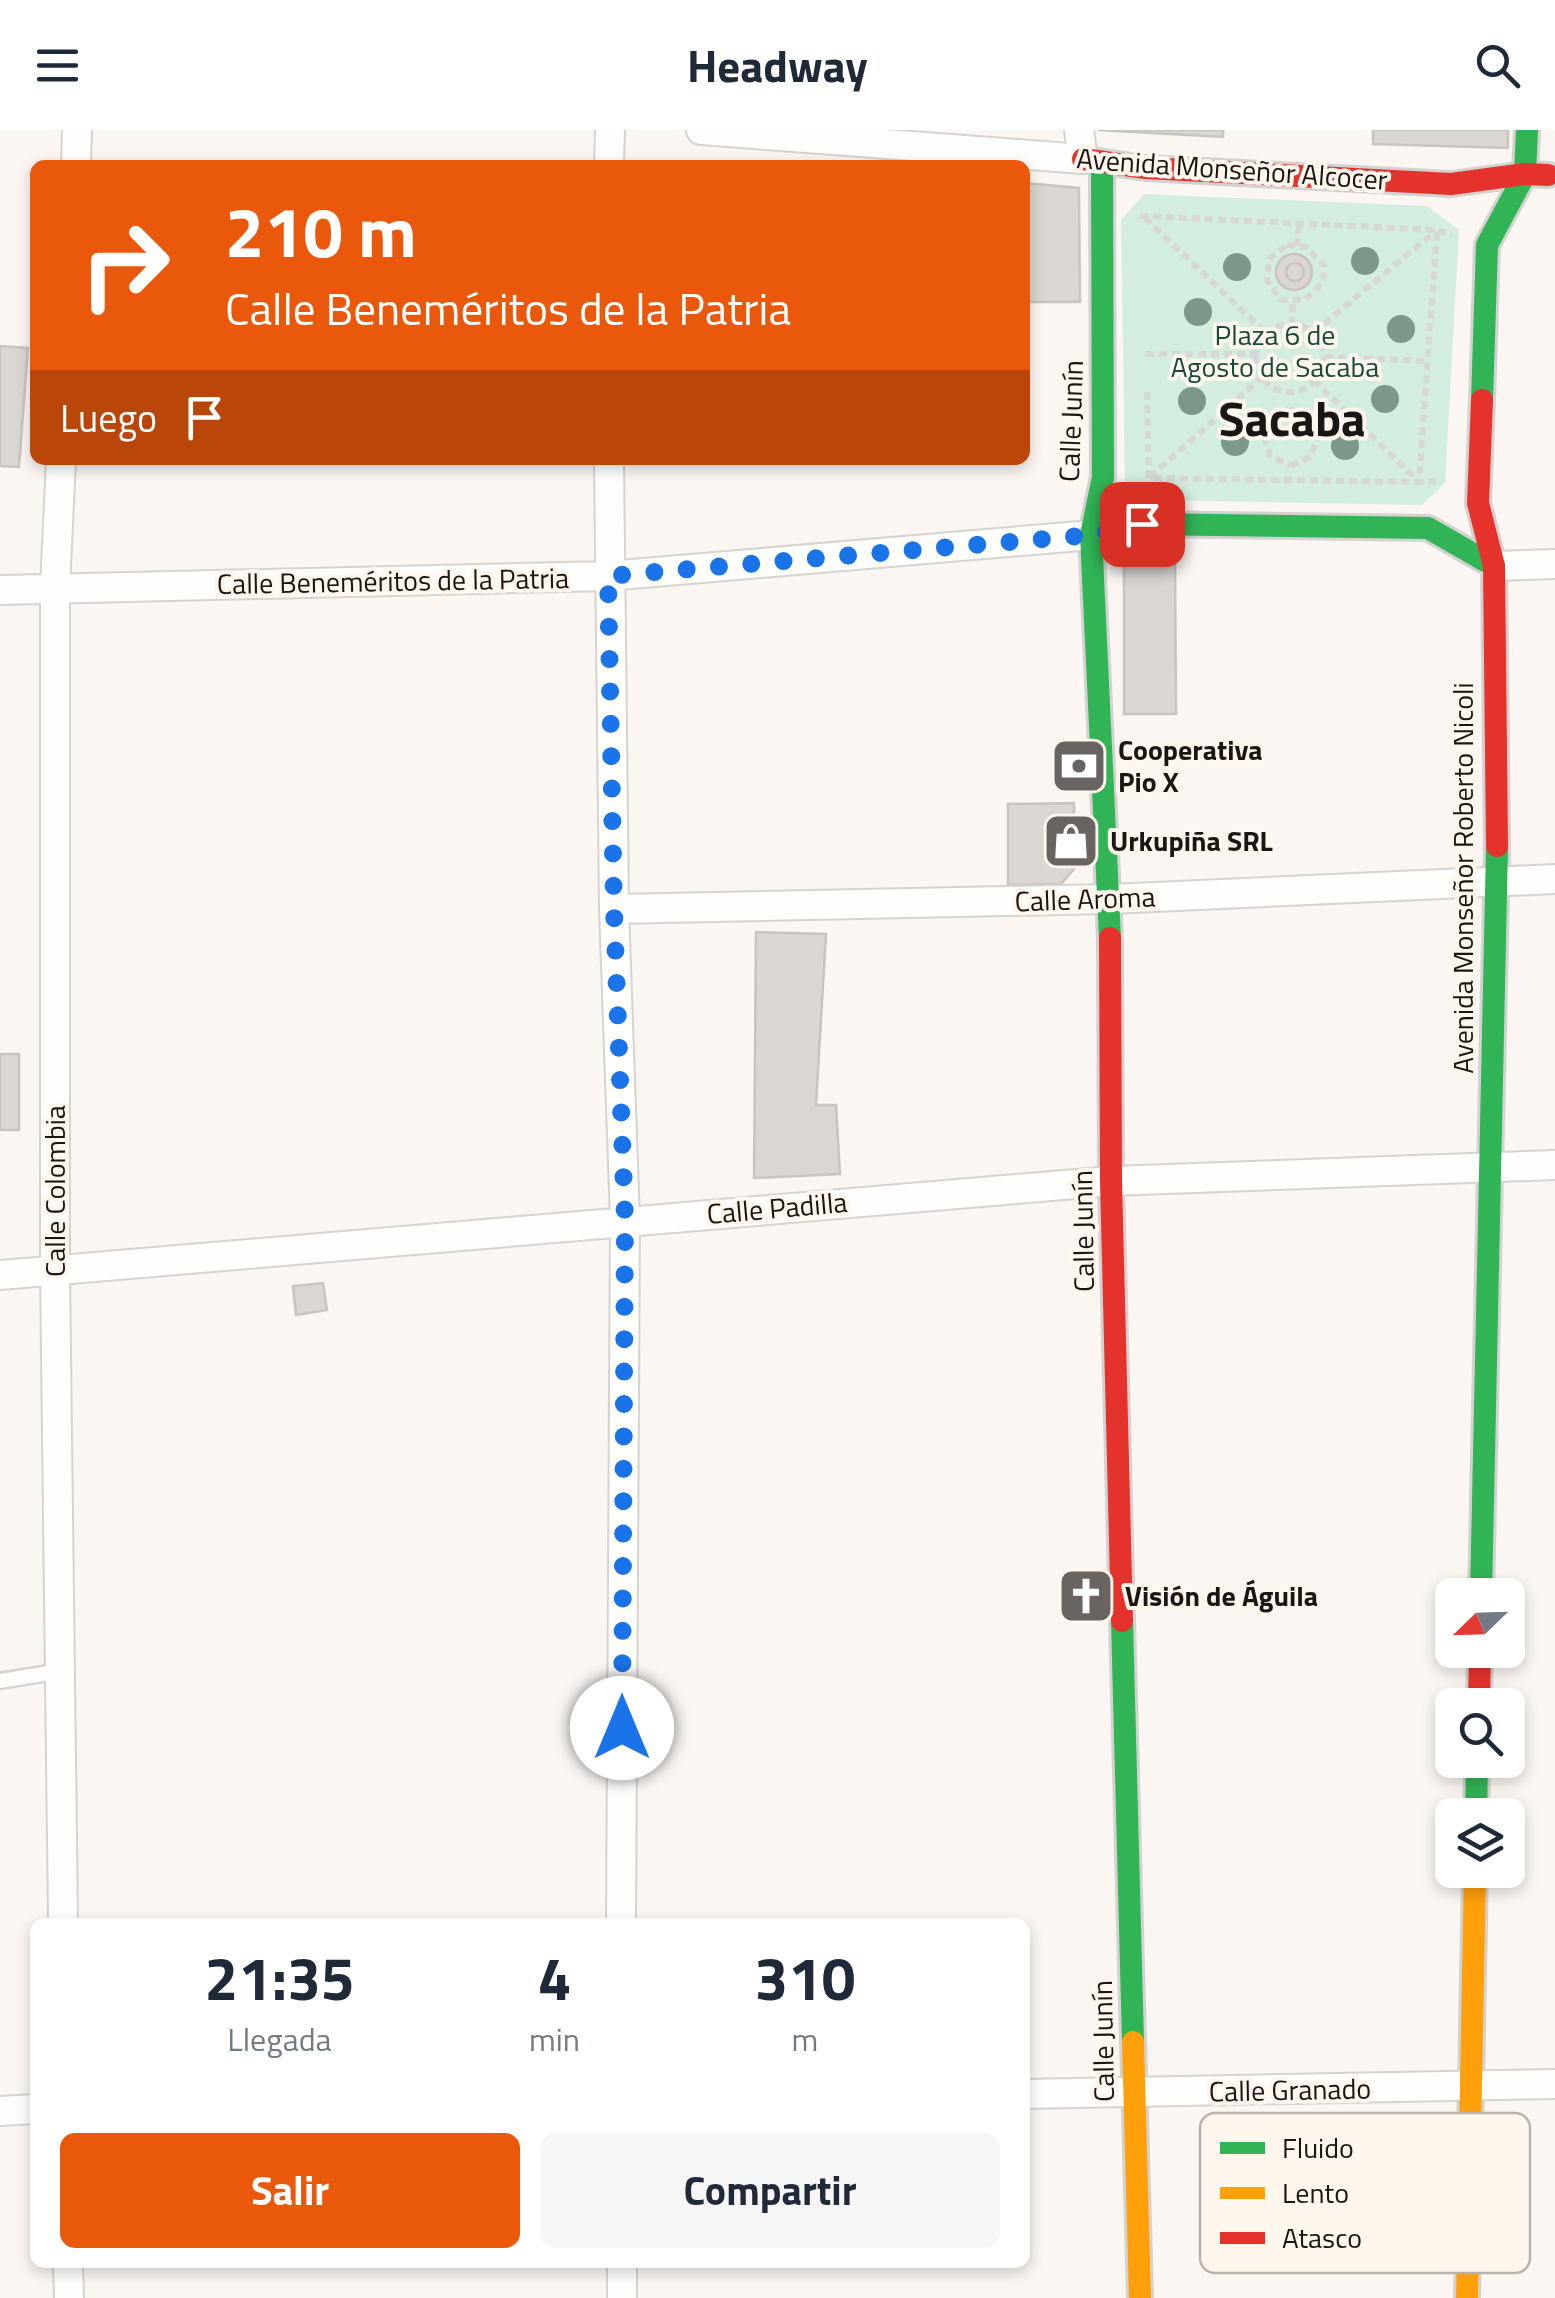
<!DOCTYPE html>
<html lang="es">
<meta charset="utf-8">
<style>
:root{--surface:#fff;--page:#f6f6f7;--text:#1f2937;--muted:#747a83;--accent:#ea580c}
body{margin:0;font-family:"Titillium Web",sans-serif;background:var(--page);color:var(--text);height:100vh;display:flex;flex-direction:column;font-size:38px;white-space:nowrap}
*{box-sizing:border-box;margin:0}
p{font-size:32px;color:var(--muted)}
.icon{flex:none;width:55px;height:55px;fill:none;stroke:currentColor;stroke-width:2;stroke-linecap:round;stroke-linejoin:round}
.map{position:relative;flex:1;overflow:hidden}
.panel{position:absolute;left:30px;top:1788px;width:1000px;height:350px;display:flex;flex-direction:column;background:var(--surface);border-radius:15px;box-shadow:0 5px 15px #0003}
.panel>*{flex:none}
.hud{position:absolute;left:30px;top:30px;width:1000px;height:305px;border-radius:15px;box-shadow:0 5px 15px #0003;background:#ea580c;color:#fff;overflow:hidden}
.needle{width:65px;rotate:247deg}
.tools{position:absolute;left:1435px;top:1448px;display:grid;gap:20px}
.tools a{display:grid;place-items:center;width:90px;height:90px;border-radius:15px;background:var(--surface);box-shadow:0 5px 15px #0003;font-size:50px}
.pin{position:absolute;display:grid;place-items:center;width:85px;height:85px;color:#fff;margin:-42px;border-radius:20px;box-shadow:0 5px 15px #0006}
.me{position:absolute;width:110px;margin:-55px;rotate:0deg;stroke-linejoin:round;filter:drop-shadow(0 0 8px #0008)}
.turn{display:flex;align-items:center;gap:35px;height:210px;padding:0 30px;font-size:45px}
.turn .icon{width:130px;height:130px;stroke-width:2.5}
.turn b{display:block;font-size:70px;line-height:85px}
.then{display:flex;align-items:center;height:95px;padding:0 30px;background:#0003;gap:20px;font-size:38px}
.eta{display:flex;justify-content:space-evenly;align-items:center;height:170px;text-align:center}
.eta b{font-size:60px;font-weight:700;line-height:70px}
.primary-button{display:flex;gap:20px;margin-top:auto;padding:20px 30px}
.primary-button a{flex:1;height:115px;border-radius:15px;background:var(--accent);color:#fff;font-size:40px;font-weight:700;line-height:115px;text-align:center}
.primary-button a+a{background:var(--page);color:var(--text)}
header{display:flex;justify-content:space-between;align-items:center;height:130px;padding:0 30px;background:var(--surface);font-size:45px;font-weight:700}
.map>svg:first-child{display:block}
</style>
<header><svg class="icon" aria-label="menu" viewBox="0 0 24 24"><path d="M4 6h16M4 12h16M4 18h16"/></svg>Headway<svg class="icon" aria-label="search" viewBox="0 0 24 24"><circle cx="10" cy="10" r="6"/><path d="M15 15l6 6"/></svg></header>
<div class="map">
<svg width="1555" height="2168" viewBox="0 0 1555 2168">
<rect width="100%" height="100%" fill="#fbf6f2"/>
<!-- green -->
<path fill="#d3eedf" d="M1144 64 1427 76 1459 100 1445 353 1422 375 1148 370 1125 351 1121 90Z"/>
<!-- building -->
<path fill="#dbd6d2" stroke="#c8c4c0" stroke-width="2.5" d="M1223 0V7L1098 0Z
M1373 0H1508V18L1373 14Z
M1025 53 1079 58 1080 172H1025Z
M1276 142a18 18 0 1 1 36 0a18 18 0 1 1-36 0Z
M1286 142a9 9 0 1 1 18 0a9 9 0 1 1-18 0Z
M0 216 28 218 19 337 0 336Z
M1175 423 1176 584H1124V424Z
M1074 673V739L1061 754 1008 755V674Z
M756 802 826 804 816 975H836L840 1044 754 1048Z
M0 924H19V1000H0Z
M323 1153 327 1180 296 1185 293 1156Z"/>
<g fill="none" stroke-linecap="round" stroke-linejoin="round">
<!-- lane casing -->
<g stroke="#d7d3cf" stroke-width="19">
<path id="lane" d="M0 1551 61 1541"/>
</g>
<!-- street casing -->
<g stroke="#d7d3cf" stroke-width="32">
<path id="street" d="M701 0 1083 29 1079 0
M76 35 77 0
M609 35 610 0
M61 330 55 458V1141L63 1792
M609 330 614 779 625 1090 621 1792
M1494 436 1555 434
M0 460 608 446 1091 405
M614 779 1110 769 1555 749
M0 1145 1111 1051 1555 1035
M1025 1964 1555 1954
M0 1981 35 1979
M68 2132 69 2168
M622 2132V2168"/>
</g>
<!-- fast casing -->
<g stroke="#d4d2d0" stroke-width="28">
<path id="fast" d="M1102 34 1103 347 1091 405 1110 808
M1482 270 1487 115 1525 44 1527 0
M1091 405 1142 394 1428 398 1494 436
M1481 1465 1497 716
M1122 1491 1133 1912
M1476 1685 1477 1630"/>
</g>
<!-- slow casing -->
<g stroke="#d4d2d0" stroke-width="28">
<path id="slow" d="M1133 1912 1140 2168
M1467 2168 1475 1740"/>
</g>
<!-- jam casing -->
<g stroke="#d4d2d0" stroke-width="28">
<path id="jam" d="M1083 29 1146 38 1451 54 1525 44 1548 45
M1482 270 1478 373 1494 436 1497 716
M1110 808 1111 1051 1122 1491
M1479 1575 1480 1520"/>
</g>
<!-- path -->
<path stroke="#d7d7d5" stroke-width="6" stroke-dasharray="8 5" stroke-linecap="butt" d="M1145 88 1267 204
M1143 89V86L1437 100 1452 105
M1287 115 1306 117 1324 135 1323 153 1305 169 1281 170 1267 150 1269 129Z
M1297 116 1299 94
M1256 228a34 34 0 1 1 68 0a34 34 0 1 1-68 0Z
M1292 195 1293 170
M1314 202 1436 101
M1146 224H1256
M1325 227 1427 231
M1314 250 1419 352 1442 351
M1147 262 1149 348 1419 352 1437 100
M1289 279 1309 287 1318 308 1310 327 1290 336
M1289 279 1274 288 1264 306 1270 325 1290 336
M1150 347 1261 248"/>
<!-- lane -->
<use href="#lane" stroke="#fefefd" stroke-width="14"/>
<!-- street -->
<use href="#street" stroke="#fefefd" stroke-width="28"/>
<!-- fast -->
<use href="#fast" stroke="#30b455" stroke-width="22"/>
<!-- slow -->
<use href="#slow" stroke="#ff9f0a" stroke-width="22"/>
<!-- jam -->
<use href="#jam" stroke="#e5322d" stroke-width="22"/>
</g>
<!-- trees -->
<g fill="#7d978b">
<circle cx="1365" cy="131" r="14"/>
<circle cx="1237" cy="137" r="14"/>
<circle cx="1198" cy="182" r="14"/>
<circle cx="1401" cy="199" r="14"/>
<circle cx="1385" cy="269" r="14"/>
<circle cx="1192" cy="271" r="14"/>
<circle cx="1235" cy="312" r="14"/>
<circle cx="1345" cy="316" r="14"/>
</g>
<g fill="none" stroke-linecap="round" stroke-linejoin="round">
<!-- route -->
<path stroke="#1a73e8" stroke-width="18" stroke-dasharray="0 32.4" d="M622 1598 625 1090 614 779 608 446 1091 405 1142 394"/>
</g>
<!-- icons -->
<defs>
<g id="bank-square" transform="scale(2.875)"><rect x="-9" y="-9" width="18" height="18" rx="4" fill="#696461" stroke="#fff6ee"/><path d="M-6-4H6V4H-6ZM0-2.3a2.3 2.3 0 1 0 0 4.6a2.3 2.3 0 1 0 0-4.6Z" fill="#fff"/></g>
<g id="shop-square" transform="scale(2.875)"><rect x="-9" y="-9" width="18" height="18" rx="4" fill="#696461" stroke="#fff6ee"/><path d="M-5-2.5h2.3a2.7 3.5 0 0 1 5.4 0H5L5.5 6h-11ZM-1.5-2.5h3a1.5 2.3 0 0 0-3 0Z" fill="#fff"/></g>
<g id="church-square" transform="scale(2.875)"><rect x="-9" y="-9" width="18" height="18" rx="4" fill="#696461" stroke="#fff6ee"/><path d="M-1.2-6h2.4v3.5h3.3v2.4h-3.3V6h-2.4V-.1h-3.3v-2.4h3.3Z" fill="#fff"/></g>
</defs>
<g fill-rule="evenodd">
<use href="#bank-square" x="1079" y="636"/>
<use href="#shop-square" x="1071" y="711"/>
<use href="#church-square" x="1086" y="1466"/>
</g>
<g text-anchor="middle" stroke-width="8" stroke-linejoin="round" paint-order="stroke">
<!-- street labels -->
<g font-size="28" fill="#1a1613" stroke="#fff6ee">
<text transform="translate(1232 39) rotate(4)" y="10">Avenida Monseñor Alcocer</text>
<text transform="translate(1071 291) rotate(-88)" y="10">Calle Junín</text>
<text transform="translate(393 451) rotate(-1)" y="10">Calle Beneméritos de la Patria</text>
<text transform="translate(1463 748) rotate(-90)" y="10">Avenida Monseñor Roberto Nicoli</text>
<text transform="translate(1085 769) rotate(-2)" y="10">Calle Aroma</text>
<text transform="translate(55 1061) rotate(-90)" y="10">Calle Colombia</text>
<text transform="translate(777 1078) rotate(-5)" y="10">Calle Padilla</text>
<text transform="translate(1083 1101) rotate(-91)" y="10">Calle Junín</text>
<text transform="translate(1103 1911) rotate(-91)" y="10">Calle Junín</text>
<text transform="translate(1290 1960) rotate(-1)" y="10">Calle Granado</text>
</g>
<!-- park labels -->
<g font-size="28" fill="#164a36" stroke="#fff6ee">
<text x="1275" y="215">Plaza 6 de<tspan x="1275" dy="32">Agosto de Sacaba</tspan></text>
</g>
<!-- poi labels -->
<g font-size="28" font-weight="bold" fill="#1a1613" stroke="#fff6ee" text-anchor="start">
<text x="1118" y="630">Cooperativa<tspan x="1118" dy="32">Pio X</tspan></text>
<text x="1110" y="721">Urkupiña SRL</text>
<text x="1125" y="1476">Visión de Águila</text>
</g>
<!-- town labels -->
<g font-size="48" font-weight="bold" fill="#1a1613" stroke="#fff6ee">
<text x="1292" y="306">Sacaba</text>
</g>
</g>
<!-- legend -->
<rect x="1200" y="1983" width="330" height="160" rx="15" fill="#fff6ee" stroke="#bab3ac" stroke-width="2.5"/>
<rect x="1220" y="2012" width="45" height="12" fill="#30b455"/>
<rect x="1220" y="2057" width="45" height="12" fill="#ff9f0a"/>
<rect x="1220" y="2102" width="45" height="12" fill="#e5322d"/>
<g font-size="28" fill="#1a1613">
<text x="1282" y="2028">Fluido</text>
<text x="1282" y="2073">Lento</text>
<text x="1282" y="2118">Atasco</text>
</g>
</svg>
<div class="tools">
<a><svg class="needle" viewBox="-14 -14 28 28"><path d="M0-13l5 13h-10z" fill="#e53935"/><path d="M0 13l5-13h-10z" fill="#747a83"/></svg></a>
<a><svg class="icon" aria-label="search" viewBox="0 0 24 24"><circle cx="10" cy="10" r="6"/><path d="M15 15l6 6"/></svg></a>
<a><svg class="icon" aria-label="layers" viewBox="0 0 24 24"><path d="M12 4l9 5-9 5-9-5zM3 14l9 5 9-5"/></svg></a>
</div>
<div class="pin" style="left:1142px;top:394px;background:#d93025"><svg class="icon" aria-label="arrive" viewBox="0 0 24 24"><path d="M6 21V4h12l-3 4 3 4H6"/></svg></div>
<svg class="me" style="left:622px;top:1598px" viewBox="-20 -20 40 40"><circle r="19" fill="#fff"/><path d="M0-13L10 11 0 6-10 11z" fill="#1a73e8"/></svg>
<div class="hud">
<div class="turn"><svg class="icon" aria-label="right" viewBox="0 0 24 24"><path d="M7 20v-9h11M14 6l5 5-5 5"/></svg><div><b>210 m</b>Calle Beneméritos de la Patria</div></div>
<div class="then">Luego<svg class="icon" aria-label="arrive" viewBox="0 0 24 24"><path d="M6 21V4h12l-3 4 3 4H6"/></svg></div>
</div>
<section class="panel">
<div class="eta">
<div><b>21:35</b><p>Llegada</p></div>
<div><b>4</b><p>min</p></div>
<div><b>310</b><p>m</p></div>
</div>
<div class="primary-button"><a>Salir</a><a>Compartir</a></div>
</section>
</div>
